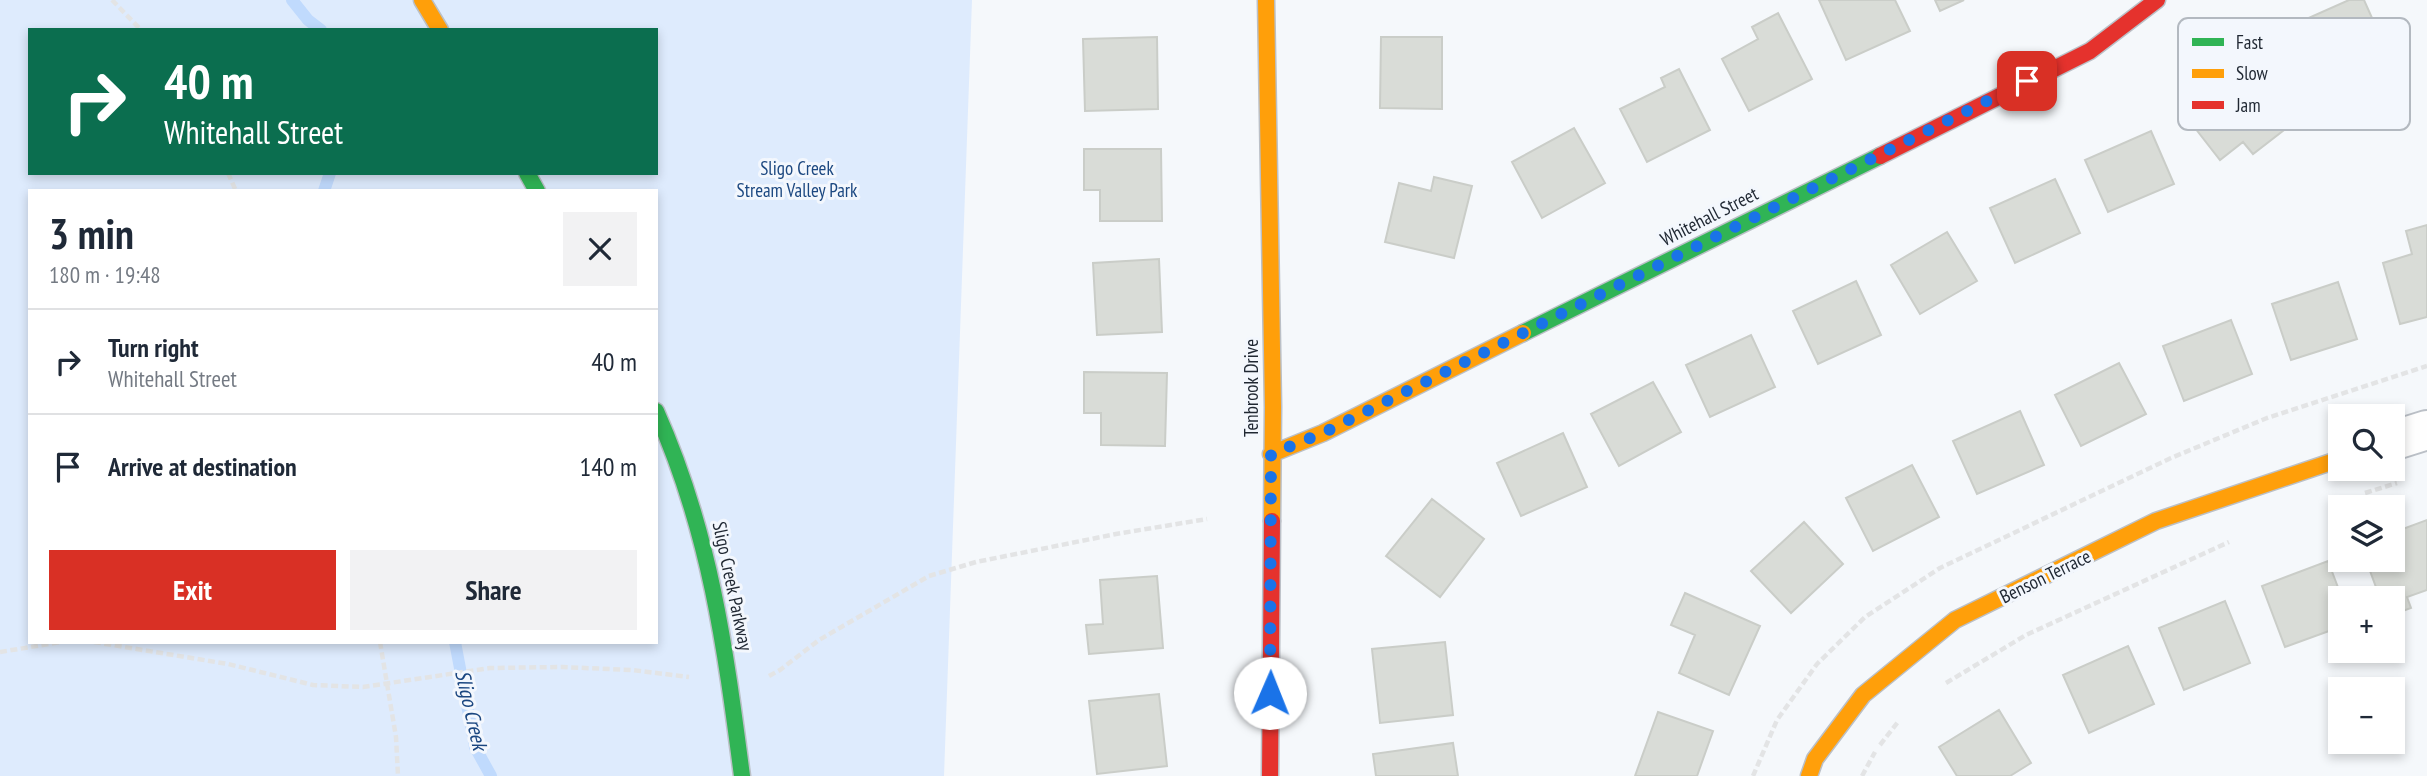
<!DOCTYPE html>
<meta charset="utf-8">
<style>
:root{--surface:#fff;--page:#f2f2f3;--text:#1f2937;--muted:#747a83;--line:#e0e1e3;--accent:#d93025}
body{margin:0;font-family:"PT Sans Narrow",sans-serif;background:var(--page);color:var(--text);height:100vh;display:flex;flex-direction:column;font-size:26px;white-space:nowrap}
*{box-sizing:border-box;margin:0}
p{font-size:23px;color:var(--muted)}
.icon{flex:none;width:38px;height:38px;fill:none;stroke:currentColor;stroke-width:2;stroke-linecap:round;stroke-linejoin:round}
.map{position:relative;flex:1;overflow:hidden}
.sheet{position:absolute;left:28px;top:189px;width:630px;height:455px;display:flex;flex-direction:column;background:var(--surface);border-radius:0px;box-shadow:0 4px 10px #0003}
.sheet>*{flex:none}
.guide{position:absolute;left:28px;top:28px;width:630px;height:147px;border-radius:0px;box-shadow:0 4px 10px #0003;background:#0b6e4f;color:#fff;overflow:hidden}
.buttons{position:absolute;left:2328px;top:404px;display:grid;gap:14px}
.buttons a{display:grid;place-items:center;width:77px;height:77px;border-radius:0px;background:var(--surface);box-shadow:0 4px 10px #0003;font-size:35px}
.pin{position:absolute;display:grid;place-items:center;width:60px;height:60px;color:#fff;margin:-30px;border-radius:14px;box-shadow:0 4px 10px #0006}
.me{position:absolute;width:77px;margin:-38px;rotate:1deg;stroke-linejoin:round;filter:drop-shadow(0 0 5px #0008)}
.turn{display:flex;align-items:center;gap:24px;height:147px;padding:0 21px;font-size:32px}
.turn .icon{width:91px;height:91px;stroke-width:2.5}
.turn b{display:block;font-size:49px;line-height:60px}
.round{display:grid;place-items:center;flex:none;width:74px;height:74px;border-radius:0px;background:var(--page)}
.head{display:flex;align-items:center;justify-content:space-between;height:119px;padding:0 21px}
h1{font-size:42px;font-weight:600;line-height:52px}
.cta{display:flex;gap:14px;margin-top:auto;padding:14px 21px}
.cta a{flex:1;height:80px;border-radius:0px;background:var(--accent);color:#fff;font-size:28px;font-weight:600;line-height:80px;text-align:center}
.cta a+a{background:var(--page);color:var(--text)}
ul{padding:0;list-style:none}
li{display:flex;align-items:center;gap:21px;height:105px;padding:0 21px;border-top:2px solid var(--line)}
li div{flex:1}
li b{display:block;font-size:26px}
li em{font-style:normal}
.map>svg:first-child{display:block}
</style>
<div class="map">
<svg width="2427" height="776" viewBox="0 0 2427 776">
<rect width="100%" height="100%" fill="#f5f8fb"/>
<!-- green -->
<path fill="#deebfd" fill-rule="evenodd" d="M0 0H972L944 776H0ZM30 30H656V173H30ZM30 191H656V642H30Z"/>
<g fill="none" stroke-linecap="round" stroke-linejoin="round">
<!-- stream -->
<path stroke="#c0dafd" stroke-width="12" d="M292 0 308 20 321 30
M324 191 330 173
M455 642 475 747 491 776"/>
</g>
<!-- building -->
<path fill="#d9dcd7" stroke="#cacdc8" stroke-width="2" d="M1819 0H1895L1910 31 1846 60Z
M1935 0H1964L1940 11Z
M2349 0H2364L2385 47 2318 76 2295 24Z
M1778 13 1812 79 1749 111 1722 59 1758 39 1752 27Z
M1157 37 1158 109 1085 111 1083 39Z
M1381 37H1442V109L1380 108Z
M2241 65 2288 127 2253 154 2243 142 2220 160 2181 110Z
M1679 69 1710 130 1647 162 1620 109 1665 87 1661 78Z
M1574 128 1605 183 1542 218 1512 162Z
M2151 131 2174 184 2108 212 2085 160Z
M1084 149H1161L1162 221H1100V190H1084Z
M1434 177 1472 186 1454 258 1385 242 1399 183 1431 191Z
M2055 179 2080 233 2015 263 1990 208Z
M2427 225V317L2400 324 2383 263 2412 254 2406 231Z
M1947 232 1977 281 1920 314 1891 265Z
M1159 259 1162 332 1097 335 1093 263Z
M1856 281 1881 335 1818 364 1793 311Z
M2338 282 2357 339 2291 360 2272 304Z
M2231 320 2252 374 2184 401 2163 346Z
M1751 335 1775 387 1710 417 1686 365Z
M2119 363 2146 414 2081 446 2055 395Z
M1084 372 1167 373 1165 446 1101 445V413H1084Z
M1653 382 1681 432 1619 466 1591 414Z
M2020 411 2044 465 1977 494 1953 441Z
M1563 433 1587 487 1521 516 1497 463Z
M1912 465 1939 517 1873 551 1846 498Z
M1432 499 1484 539 1440 597 1386 556Z
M2427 520V590L2407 597 2411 608 2392 615V598H2380L2366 560H2392V533Z
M1804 522 1843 564 1791 613 1751 571Z
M2328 561 2342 598H2340V627L2285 647 2262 586Z
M1157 576 1163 648 1089 654 1086 625 1103 624 1100 580Z
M1685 593 1760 626 1729 695 1679 673 1695 635 1671 625Z
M2225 601 2250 663 2184 690 2159 628Z
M1445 642 1453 715 1380 723 1372 649Z
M2128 646 2154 704 2089 733 2063 675Z
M1159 694 1167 766 1097 774 1089 701Z
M1999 710 2031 763 2010 776H1957L1939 747Z
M1658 712 1713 731 1697 776H1635Z
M1453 743 1458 776H1376L1373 754Z"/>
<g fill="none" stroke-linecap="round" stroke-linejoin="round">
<!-- street casing -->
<g stroke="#bbc0c7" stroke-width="42">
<path id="street" d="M2392 441 2427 430"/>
</g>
<!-- fast casing -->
<g stroke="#bbc0c7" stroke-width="19">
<path id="fast" d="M527 173 537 191
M1523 333 1880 156
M656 411C710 532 725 646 742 776"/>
</g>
<!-- slow casing -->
<g stroke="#bbc0c7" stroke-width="19">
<path id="slow" d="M422 0 440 30
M1266 0 1273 407 1272 521
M1271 454 1323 433 1523 333
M1809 776 1815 759 1863 695 1955 620 2156 521 2340 459"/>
</g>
<!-- jam casing -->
<g stroke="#bbc0c7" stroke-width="19">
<path id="jam" d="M1880 156 2090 51 2157 0
M1270 776 1272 521"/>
</g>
<!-- path -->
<path stroke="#e3e4e5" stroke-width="4.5" stroke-dasharray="7 3.5" stroke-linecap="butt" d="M112 0 141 30
M228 173 236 191
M2365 493 2397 483
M94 642 228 664 313 685 363 687 490 668 562 667 632 670 689 677
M380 642 396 737 398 776
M0 652 61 642
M769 676 780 670 819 640 929 576 976 562 1116 534 1207 519
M1946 683 2026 635 2229 542
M1880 745 1898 722
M1753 776 1777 720 1817 664 1865 617 1940 568 2171 458 2267 418 2427 366
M1862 776 1875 752"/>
<!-- street -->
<use href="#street" stroke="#fefefe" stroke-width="38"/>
<!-- fast -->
<use href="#fast" stroke="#30b455" stroke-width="16"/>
<!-- slow -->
<use href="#slow" stroke="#ff9f0a" stroke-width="16"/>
<!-- jam -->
<use href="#jam" stroke="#e5322d" stroke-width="16"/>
</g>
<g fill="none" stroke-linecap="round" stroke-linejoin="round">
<!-- route -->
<path stroke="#1a73e8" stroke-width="12" stroke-dasharray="0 21.6" d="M1270 693 1271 454 1323 433 2027 81"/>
</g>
<g text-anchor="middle" stroke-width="6" stroke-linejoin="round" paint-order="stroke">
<!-- park labels -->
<g font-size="19" fill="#1c4881" stroke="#f3f7fd">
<text x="797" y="175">Sligo Creek<tspan x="797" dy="22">Stream Valley Park</tspan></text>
</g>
<!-- street labels -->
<g font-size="19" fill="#1f2732" stroke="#f3f7fd">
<text transform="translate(1709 216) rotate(-27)" y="7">Whitehall Street</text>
<text transform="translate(1251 388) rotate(-90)" y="7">Tenbrook Drive</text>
<text transform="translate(2045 576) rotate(-26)" y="7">Benson Terrace</text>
<text transform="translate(733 586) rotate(78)" y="7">Sligo Creek Parkway</text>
</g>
<!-- water labels -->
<g font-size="21" font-style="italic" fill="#1a4680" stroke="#f3f7fd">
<text transform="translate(471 710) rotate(77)" y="7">Sligo Creek</text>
</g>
</g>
<!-- legend -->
<rect x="2178" y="18" width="232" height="112" rx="10" fill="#f3f7fd" stroke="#b3b9c0" stroke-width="2"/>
<rect x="2192" y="38" width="32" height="8" fill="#30b455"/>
<rect x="2192" y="69" width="32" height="9" fill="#ff9f0a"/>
<rect x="2192" y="101" width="32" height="8" fill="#e5322d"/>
<g font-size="19" fill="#1f2732">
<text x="2236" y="49">Fast</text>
<text x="2236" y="80">Slow</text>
<text x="2236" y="112">Jam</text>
</g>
</svg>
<div class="buttons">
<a><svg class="icon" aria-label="search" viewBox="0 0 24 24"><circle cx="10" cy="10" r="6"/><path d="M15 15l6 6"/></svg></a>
<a><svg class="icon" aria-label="layers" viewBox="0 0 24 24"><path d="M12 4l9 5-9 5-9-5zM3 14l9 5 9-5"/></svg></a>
<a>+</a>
<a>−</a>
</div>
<div class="pin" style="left:2027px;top:81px;background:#d93025"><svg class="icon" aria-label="arrive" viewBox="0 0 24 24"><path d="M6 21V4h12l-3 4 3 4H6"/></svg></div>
<svg class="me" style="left:1270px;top:693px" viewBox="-20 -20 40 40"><circle r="19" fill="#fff"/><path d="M0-13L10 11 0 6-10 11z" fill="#1a73e8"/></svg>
<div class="guide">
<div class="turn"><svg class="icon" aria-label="right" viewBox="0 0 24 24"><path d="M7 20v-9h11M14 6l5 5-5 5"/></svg><div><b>40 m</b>Whitehall Street</div></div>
</div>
<section class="sheet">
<div class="head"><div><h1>3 min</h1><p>180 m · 19:48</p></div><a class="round"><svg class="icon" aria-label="close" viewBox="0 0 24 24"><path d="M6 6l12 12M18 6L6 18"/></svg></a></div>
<ul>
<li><svg class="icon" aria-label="right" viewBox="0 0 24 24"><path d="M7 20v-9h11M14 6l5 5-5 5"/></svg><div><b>Turn right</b><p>Whitehall Street</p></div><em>40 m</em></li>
<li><svg class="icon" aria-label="arrive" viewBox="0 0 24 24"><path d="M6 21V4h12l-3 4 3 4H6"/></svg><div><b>Arrive at destination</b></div><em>140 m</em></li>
</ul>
<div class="cta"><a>Exit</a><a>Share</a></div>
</section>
</div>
